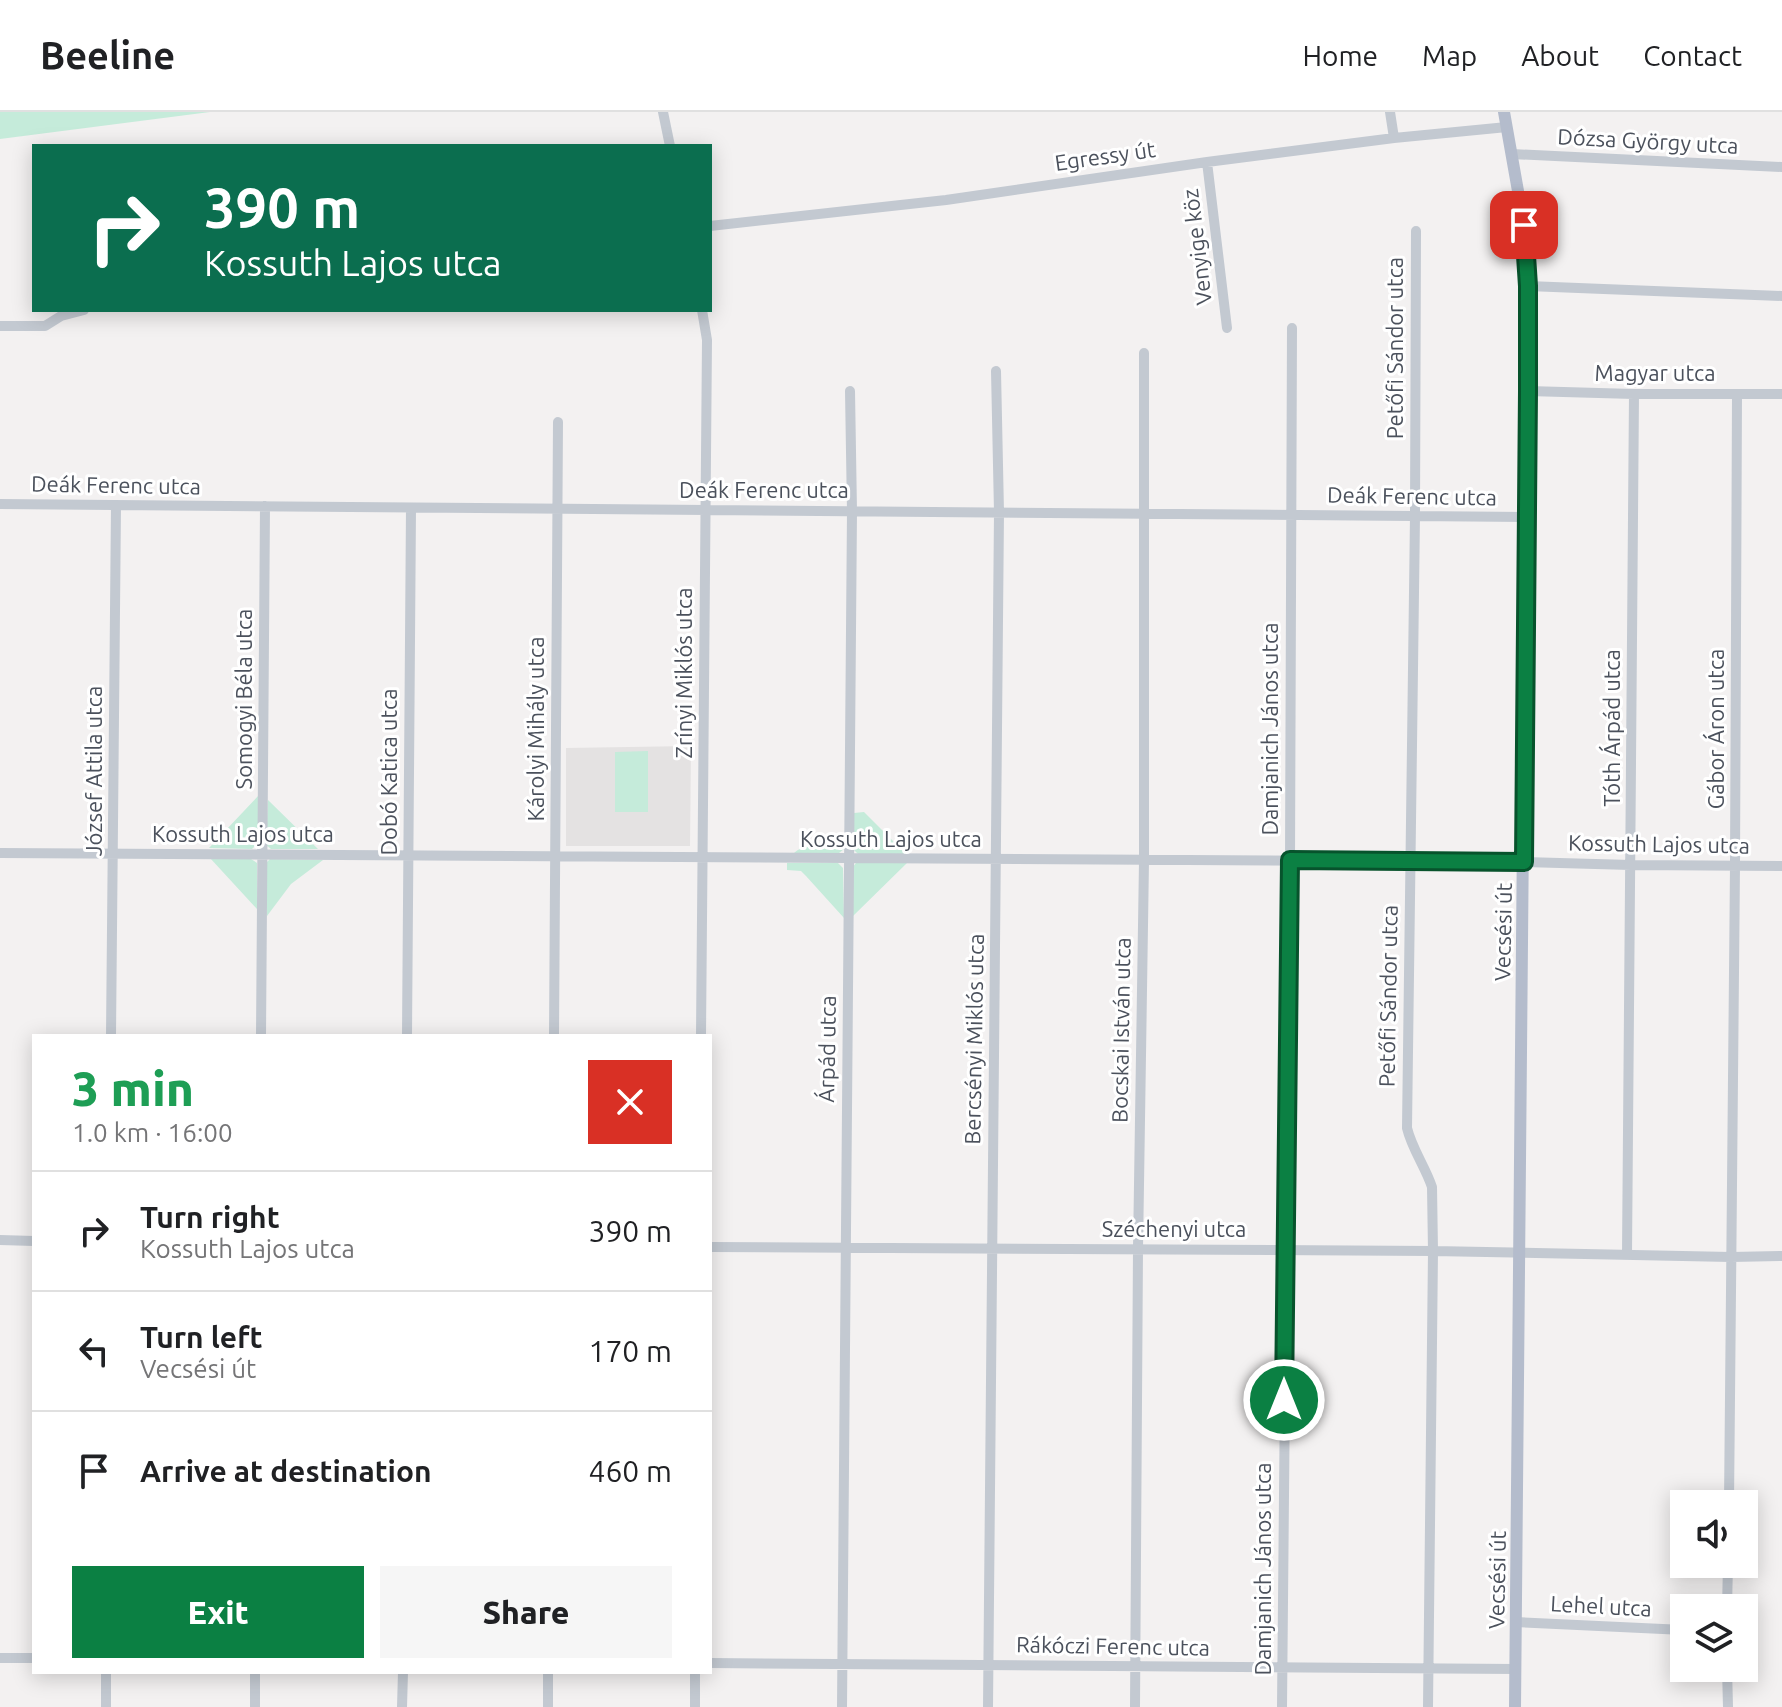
<!DOCTYPE html>
<meta charset="utf-8">
<style>
:root{--surface:#fff;--page:#f6f6f6;--text:#202124;--muted:#757577;--line:#e0e0e0;--accent:#0b8043}
body{margin:0;font-family:Ubuntu,sans-serif;background:var(--page);color:var(--text);height:100vh;display:flex;flex-direction:column;font-size:30px;white-space:nowrap}
*{box-sizing:border-box;margin:0}
p{font-size:26px;color:var(--muted)}
.icon{flex:none;width:44px;height:44px;fill:none;stroke:currentColor;stroke-width:2;stroke-linecap:round;stroke-linejoin:round}
.map{position:relative;flex:1;overflow:hidden}
.details{position:absolute;left:32px;top:922px;width:680px;height:640px;display:flex;flex-direction:column;background:var(--surface);border-radius:0px;box-shadow:0 4px 20px #0003}
.details>*{flex:none}
.banner{position:absolute;left:32px;top:32px;width:680px;height:168px;border-radius:0px;box-shadow:0 4px 20px #0003;background:#0b6e4f;color:#fff;overflow:hidden}
.tools{position:absolute;left:1670px;top:1378px;display:grid;gap:16px}
.tools a{display:grid;place-items:center;width:88px;height:88px;border-radius:0px;background:var(--surface);box-shadow:0 4px 20px #0003;font-size:40px}
.pin{position:absolute;display:grid;place-items:center;width:68px;height:68px;color:#fff;margin:-34px;border-radius:16px;box-shadow:0 4px 12px #0006}
.me{position:absolute;width:88px;margin:-44px;rotate:0deg;stroke-linejoin:round;filter:drop-shadow(0 0 6px #0008)}
.turn{display:flex;align-items:center;gap:28px;height:168px;padding:0 40px;font-size:36px}
.turn .icon{width:104px;height:104px;stroke-width:2.5}
.turn b{display:block;font-size:56px;line-height:68px}
.round{display:grid;place-items:center;flex:none;width:84px;height:84px;border-radius:0px;background:var(--page)}
.head{display:flex;align-items:center;justify-content:space-between;height:136px;padding:0 40px}
h1{font-size:48px;font-weight:800;line-height:60px;color:#1e9e55}
.cta{display:flex;gap:16px;margin-top:auto;padding:16px 40px}
.cta a{flex:1;height:92px;border-radius:0px;background:var(--accent);color:#fff;font-size:32px;font-weight:800;line-height:92px;text-align:center}
.cta a+a{background:var(--page);color:var(--text)}
ul{padding:0;list-style:none}
li{display:flex;align-items:center;gap:24px;height:120px;padding:0 40px;border-top:2px solid var(--line)}
li div{flex:1}
li b{display:block;font-size:30px}
li em{font-style:normal}
header{display:flex;align-items:center;gap:48px;box-sizing:border-box;height:112px;padding:0 40px;background:var(--surface);border-bottom:2px solid var(--line)}
header strong{font-size:38px}
nav{display:flex;gap:44px;margin-inline-start:auto;font-size:28px}
.map>svg:first-child{display:block}
</style>
<header>
<strong>Beeline</strong>
<nav><a>Home</a><a>Map</a><a>About</a><a>Contact</a></nav>
</header>
<div class="map">
<svg width="1782" height="1595" viewBox="0 0 1782 1595">
<rect width="100%" height="100%" fill="#f3f1f1"/>
<!-- education -->
<path fill="#e4e2e2" d="M691 634 690 734H566V636Z"/>
<!-- green -->
<path fill="#c5ebda" d="M0 0H210L0 27Z
M648 639V700H615V640Z
M259 683 258 731 252 737 209 736Z
M268 688 318 737H271L266 733Z
M864 700 906 742H858L854 738V701Z
M829 725 844 728V737L839 741H794C803 733 806 737 815 733 821 730 822 727 829 725Z
M210 746 251 747 257 751V797Z
M270 747 323 748 291 772 267 804V750Z
M787 751H838L843 756 844 806 806 764 801 759 787 758Z
M856 751H907L853 804 852 756Z"/>
<g fill="none" stroke-linecap="round" stroke-linejoin="round">
<!-- minor -->
<path stroke="#c3c9d1" stroke-width="10" d="M663 0 670 34
M1390 0 1394 26
M1512 42 1782 55
M1207 50 1227 216
M710 114 946 88 1207 50 1394 26 1507 15
M1416 119 1415 403 1407 1016C1412 1037 1425 1054 1432 1075L1433 1139 1428 1595
M1528 174 1782 184
M0 214H45L61 204 84 198
M1528 279 1634 282H1782
M0 392 1527 405
M0 741 1524 750 1631 753 1782 754
M111 924 116 393
M261 924 265 394
M407 924 411 396
M554 924 558 310
M701 924 707 228 702 198
M0 1128 34 1129
M710 1135 1433 1139 1731 1145 1782 1144
M1627 1143 1634 282
M1729 1392 1735 753 1737 282
M1727 1496 1728 1452
M1516 1510 1684 1518
M0 1546H34
M710 1551 1516 1557
M1727 1556 1728 1595
M106 1595V1560
M255 1595V1560
M402 1595 403 1560
M548 1595V1560
M695 1595V1560
M842 1595 852 399 850 279
M988 1595 999 400 996 259
M1135 1595 1138 1137 1144 749V241
M1282 1595 1290 748 1292 216"/>
<!-- major -->
<path stroke="#b4bccc" stroke-width="12" d="M1504 0 1524 113 1528 174 1515 1595"/>
</g>
<g fill="none" stroke-linecap="round" stroke-linejoin="round">
<!-- route casing -->
<g stroke="#07532c" stroke-width="20">
<path id="route" d="M1284 1288 1290 748 1524 750 1528 279V174L1524 113"/>
</g>
<!-- route -->
<use href="#route" stroke="#0b8043" stroke-width="14"/>
</g>
<g text-anchor="middle" stroke-width="6" stroke-linejoin="round" paint-order="stroke">
<!-- street labels -->
<g font-size="22" fill="#4b515c" stroke="#fff">
<text transform="translate(1648 29) rotate(3)" y="8">Dózsa György utca</text>
<text transform="translate(1105 44) rotate(-8)" y="8">Egressy út</text>
<text transform="translate(1197 135) rotate(-97)" y="8">Venyige köz</text>
<text transform="translate(1395 236) rotate(-90)" y="8">Petőfi Sándor utca</text>
<text x="1655" y="269">Magyar utca</text>
<text transform="translate(116 373) rotate(1)" y="8">Deák Ferenc utca</text>
<text x="764" y="386">Deák Ferenc utca</text>
<text transform="translate(1412 384) rotate(1)" y="8">Deák Ferenc utca</text>
<text transform="translate(684 561) rotate(-90)" y="8">Zrínyi Miklós utca</text>
<text transform="translate(244 587) rotate(-90)" y="8">Somogyi Béla utca</text>
<text transform="translate(1612 616) rotate(-90)" y="8">Tóth Árpád utca</text>
<text transform="translate(536 617) rotate(-90)" y="8">Károlyi Mihály utca</text>
<text transform="translate(1270 617) rotate(-90)" y="8">Damjanich János utca</text>
<text transform="translate(1716 617) rotate(-90)" y="8">Gábor Áron utca</text>
<text transform="translate(94 659) rotate(-90)" y="8">József Attila utca</text>
<text transform="translate(389 660) rotate(-90)" y="8">Dobó Katica utca</text>
<text x="243" y="730">Kossuth Lajos utca</text>
<text x="891" y="735">Kossuth Lajos utca</text>
<text transform="translate(1659 732) rotate(1)" y="8">Kossuth Lajos utca</text>
<text transform="translate(1503 820) rotate(-89)" y="8">Vecsési út</text>
<text transform="translate(1388 884) rotate(-89)" y="8">Petőfi Sándor utca</text>
<text transform="translate(1121 918) rotate(-89)" y="8">Bocskai István utca</text>
<text transform="translate(974 927) rotate(-89)" y="8">Bercsényi Miklós utca</text>
<text transform="translate(827 937) rotate(-89)" y="8">Árpád utca</text>
<text x="1174" y="1125">Széchenyi utca</text>
<text transform="translate(1263 1457) rotate(-90)" y="8">Damjanich János utca</text>
<text transform="translate(1497 1468) rotate(-89)" y="8">Vecsési út</text>
<text transform="translate(1601 1494) rotate(3)" y="8">Lehel utca</text>
<text transform="translate(1113 1534) rotate(1)" y="8">Rákóczi Ferenc utca</text>
</g>
</g>
</svg>
<div class="tools">
<a><svg class="icon" aria-label="sound" viewBox="0 0 24 24"><path d="M4 9h4l5-4v14l-5-4H4zM17 9q2 3 0 6"/></svg></a>
<a><svg class="icon" aria-label="layers" viewBox="0 0 24 24"><path d="M12 4l9 5-9 5-9-5zM3 14l9 5 9-5"/></svg></a>
</div>
<div class="pin" style="left:1524px;top:113px;background:#d93025"><svg class="icon" aria-label="arrive" viewBox="0 0 24 24"><path d="M6 21V4h12l-3 4 3 4H6"/></svg></div>
<svg class="me" style="left:1284px;top:1288px" viewBox="-20 -20 40 40"><circle r="17" fill="#0b8043" stroke="#fff" stroke-width="3"/><path d="M0-11L8 9 0 5-8 9z" fill="#fff"/></svg>
<div class="banner">
<div class="turn"><svg class="icon" aria-label="right" viewBox="0 0 24 24"><path d="M7 20v-9h11M14 6l5 5-5 5"/></svg><div><b>390 m</b>Kossuth Lajos utca</div></div>
</div>
<section class="details">
<div class="head"><div><h1>3 min</h1><p>1.0 km · 16:00</p></div><a class="round" style="background:#d93025;color:#fff"><svg class="icon" aria-label="close" viewBox="0 0 24 24"><path d="M6 6l12 12M18 6L6 18"/></svg></a></div>
<ul>
<li><svg class="icon" aria-label="right" viewBox="0 0 24 24"><path d="M7 20v-9h11M14 6l5 5-5 5"/></svg><div><b>Turn right</b><p>Kossuth Lajos utca</p></div><em>390 m</em></li>
<li><svg class="icon" aria-label="left" viewBox="0 0 24 24"><path d="M17 20v-9H6M10 6l-5 5 5 5"/></svg><div><b>Turn left</b><p>Vecsési út</p></div><em>170 m</em></li>
<li><svg class="icon" aria-label="arrive" viewBox="0 0 24 24"><path d="M6 21V4h12l-3 4 3 4H6"/></svg><div><b>Arrive at destination</b></div><em>460 m</em></li>
</ul>
<div class="cta"><a>Exit</a><a>Share</a></div>
</section>
</div>
